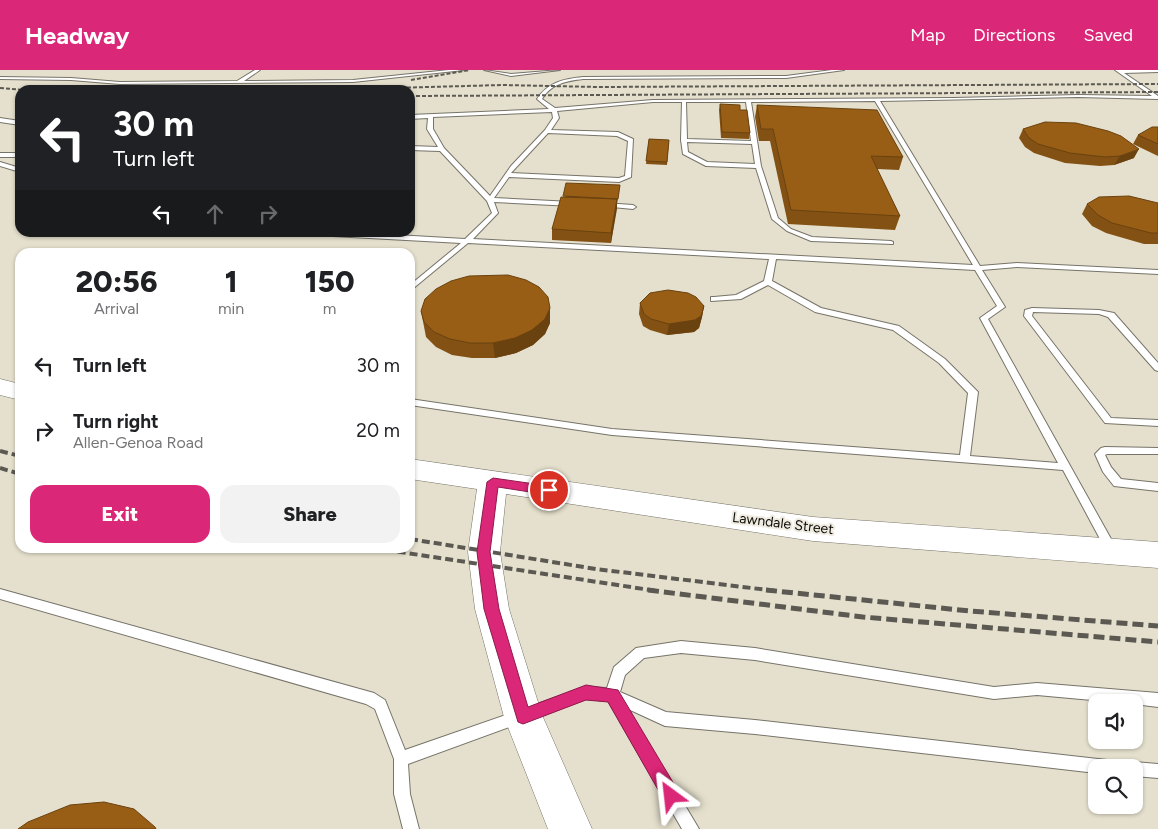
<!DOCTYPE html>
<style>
:root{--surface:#fff;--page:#f2f2f2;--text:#202124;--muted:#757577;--accent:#db2777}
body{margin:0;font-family:Figtree,sans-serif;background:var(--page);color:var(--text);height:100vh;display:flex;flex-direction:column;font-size:19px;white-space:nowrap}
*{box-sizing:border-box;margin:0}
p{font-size:16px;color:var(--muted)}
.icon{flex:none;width:28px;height:28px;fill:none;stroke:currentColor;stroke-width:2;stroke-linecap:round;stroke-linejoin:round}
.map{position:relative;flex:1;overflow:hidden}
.side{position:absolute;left:15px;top:178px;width:400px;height:305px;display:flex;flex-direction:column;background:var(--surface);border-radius:15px;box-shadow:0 1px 4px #0004}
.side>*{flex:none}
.top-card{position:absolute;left:15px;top:15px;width:400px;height:152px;border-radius:15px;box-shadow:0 1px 4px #0004;background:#202124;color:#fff;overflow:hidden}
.controls{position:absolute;left:1088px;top:624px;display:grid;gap:10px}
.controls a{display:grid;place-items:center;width:55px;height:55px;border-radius:10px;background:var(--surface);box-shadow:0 1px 4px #0004;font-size:25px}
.pin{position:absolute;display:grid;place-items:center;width:42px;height:42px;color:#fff;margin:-21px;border:2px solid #fff;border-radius:50%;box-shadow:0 1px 5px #0007}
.me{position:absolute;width:55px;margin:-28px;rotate:330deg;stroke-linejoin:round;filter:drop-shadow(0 0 4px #0008)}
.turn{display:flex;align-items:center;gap:18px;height:105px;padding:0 15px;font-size:22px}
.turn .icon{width:65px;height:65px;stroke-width:2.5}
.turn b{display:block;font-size:35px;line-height:42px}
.lanes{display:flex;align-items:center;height:48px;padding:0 15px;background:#0003;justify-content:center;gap:25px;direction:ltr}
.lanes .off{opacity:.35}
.eta{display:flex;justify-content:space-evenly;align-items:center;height:85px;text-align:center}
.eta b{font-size:30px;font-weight:800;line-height:35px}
.primary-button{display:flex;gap:10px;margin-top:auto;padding:10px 15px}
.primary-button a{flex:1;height:58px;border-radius:15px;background:var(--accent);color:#fff;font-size:20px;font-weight:800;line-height:58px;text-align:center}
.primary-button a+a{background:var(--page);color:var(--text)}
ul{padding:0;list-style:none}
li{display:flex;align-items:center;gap:15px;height:65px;padding:0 15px}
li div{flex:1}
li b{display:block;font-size:19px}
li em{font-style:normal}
header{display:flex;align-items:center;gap:30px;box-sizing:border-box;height:70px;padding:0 25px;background:var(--accent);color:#fff}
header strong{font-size:24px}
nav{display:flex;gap:28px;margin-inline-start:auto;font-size:18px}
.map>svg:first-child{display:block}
</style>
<header>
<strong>Headway</strong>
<nav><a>Map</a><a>Directions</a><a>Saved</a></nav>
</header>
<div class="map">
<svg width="1158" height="759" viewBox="0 0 1158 759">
<rect width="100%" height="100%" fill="#efebe0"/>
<!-- built -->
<path fill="#e5e0cd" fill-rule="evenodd" d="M0 0H1158V759H0ZM20 20H410V162H20ZM20 182H410V478H20ZM1096 632H1134V670H1096ZM1096 698H1134V735H1096Z"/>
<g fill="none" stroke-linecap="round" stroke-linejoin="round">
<!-- lane casing -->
<g stroke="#767369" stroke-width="2">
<path id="lane" d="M255 0H260L244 11 353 10 449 0H464L353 12 120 14 71 10 0 9V7L71 8 120 12 237 11Z
M484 0 511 4 560 0 511 6Z
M832 0H844L786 8 583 9C566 11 551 14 542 29L555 38 653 30 954 28 1078 25 1152 26 1115 0H1158V2L1124 3 1158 26V29L1078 27 880 31 980 196 1017 193 1158 200V204L1017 197 982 200 1005 237 988 249 1115 476 1117 479 1115 482 1111 484 1107 482 1063 400 612 365 410 335V329L612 359 960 385 968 323 939 293 893 260 815 242 768 215 741 229 711 231V227H714L736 225 764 211 769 189 468 173 410 221V215L461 173 296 164 293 162H344L465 169 492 143 487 131 440 81 410 80V76L438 77 427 59 428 48 410 49V45L549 39 537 29C548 12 564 9 583 7L786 6ZM875 31 973 195 473 169 498 143 494 132 572 136 575 134 572 132 494 128 509 107 619 112 631 107 633 69 618 62 551 60 559 48 557 41 653 32H682L681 70 683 84 706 96 756 98 772 149 787 161 811 171 893 174V172L891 171 812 167 791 159 778 148 761 96 751 32ZM686 32H746L751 71 687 69ZM552 42 553 48 545 60 511 96 490 126 444 78 433 59V47ZM548 63 617 66 628 71 625 106 619 108 511 103ZM687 72 752 74 755 94 707 92 688 82ZM776 189 975 200 997 236 980 248 1058 393 970 386 978 322 945 289 899 256 821 238 772 211Z
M0 48 20 51V55L0 52Z
M0 83H20V87H0Z
M0 92 20 98V102L0 96Z
M604 133 633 135 636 137 633 139 602 136V134Z
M1032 238 1099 240 1114 243 1158 293V301L1155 300 1108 247 1099 244 1033 242 1032 246 1111 348 1158 350V356L1105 353 1024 246 1025 240Z
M1105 377 1158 378V384H1107L1105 385 1111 397 1121 409 1158 413V421L1114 416 1103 402 1095 384 1101 378Z
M0 519 374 623 385 630 405 680 586 617 607 618 614 597 636 578 681 571 755 578 994 617 1037 613 1158 623V637L1134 634V632H1114L1037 625 994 629 755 590 681 583 644 588 625 605 620 622 666 642 755 650 1116 691 1121 693 1123 698H1096V703L755 664 665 656 628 639 699 759H682L608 631 586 629 408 694 410 724 419 759H403L394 724V689L375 639 366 634 0 529Z
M1134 692 1158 694V708L1134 706V698H1127L1129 694Z"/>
</g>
<!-- secondary casing -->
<g stroke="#767369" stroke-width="1">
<path id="secondary" d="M0 309 20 314V330L0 325Z
M410 389 813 447 1158 472V498L813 471 506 424 500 482 509 539 542 645 592 759H548L504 647 475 539 468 482 477 419 410 409Z"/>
</g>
<!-- lane -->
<use href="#lane" fill="#fff" fill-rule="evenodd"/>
<!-- secondary -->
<use href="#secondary" fill="#fff" fill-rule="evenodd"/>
<!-- rail-far2 -->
<path stroke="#5b5952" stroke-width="2" stroke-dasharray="4 2" stroke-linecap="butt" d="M411 10 470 0
M0 18 26 20
M116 20 143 19
M137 20H320L502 15 598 17 1158 14
M410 26 1158 22"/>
<!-- rail-far1 -->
<path stroke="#5b5952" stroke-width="4" stroke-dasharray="8 4" stroke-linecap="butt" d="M0 381 20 386
M0 398 20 404
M410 469 596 499 776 521
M374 478 657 521"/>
<!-- rail -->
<path stroke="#5b5952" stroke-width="5" stroke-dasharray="11 5" stroke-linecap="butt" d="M648 520 863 547 1158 572
M766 520 970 541 1158 556"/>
</g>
<!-- wall -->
<path fill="#835113" d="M720 34 740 40 750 63 749 69 721 68 719 40Z
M757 35 903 87 899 100 877 99 900 146 895 160 788 154 770 71H759L755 47Z
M1158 57V86L1133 74 1138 65Z
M1023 59 1134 88 1114 95 1100 96 1065 93 1034 83 1025 77 1019 68Z
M649 69 669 70 667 95 646 94Z
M620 115 611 173 552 170V159L563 127Z
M1158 133V174H1144L1106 163 1092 156 1082 144 1087 134Z
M640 233 704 236 702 247 699 258 694 262 667 265 650 260 643 256 639 244Z
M550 238V253L545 264 533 275 516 283 495 288H472L452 285 436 277 426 267 421 241Z"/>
<!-- shaded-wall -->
<path fill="#6a420f" d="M1139 79 1134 88 1114 95 1120 86Z
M617 129V139L611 173V163Z
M704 236 702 247 699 258 694 262 667 265 669 254Z
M550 238V253L545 264 533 275 516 283 495 288 493 273Z"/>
<!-- building -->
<path fill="#985e16" stroke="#6a420f" d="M720 34 740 35V40H747L750 63 722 62Z
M757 35 877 40 903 87 871 86 900 146 791 140 773 59H761Z
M1045 52 1076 53 1108 61 1121 66 1139 79 1120 86 1105 87 1070 83 1038 74 1029 68 1023 59Z
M1152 57H1158V74L1138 65Z
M649 69 669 70 667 92 646 91Z
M566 113 620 115 618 129 563 126Z
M1129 126 1158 133V163H1151L1112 153 1098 145 1087 134 1099 127Z
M561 127 617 129 611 163 552 159Z
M508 205 526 210 539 217 548 227 550 238 545 249 532 260 515 268 493 273H470L450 269 434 262 424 252 421 241 425 229 436 219 451 211 469 206Z
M668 220 688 223 696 227 704 236 701 246 695 250 669 254 651 249 644 244 640 233 650 223Z
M104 732 134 739 155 757 156 759H18L28 752 70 735Z"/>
<!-- route -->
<path fill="#db2777" stroke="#8e194d" d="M493 408 549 416 555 420 549 425 498 417 490 482 499 539 528 637 586 615 618 620 677 719 680 726 677 732 671 734 665 732 608 632 586 630 523 654 518 652 484 539 477 482 487 412Z"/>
<g text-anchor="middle" stroke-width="4" stroke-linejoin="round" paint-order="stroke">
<!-- street labels -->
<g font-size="14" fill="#0d0c08" stroke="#efebe0">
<text transform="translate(783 453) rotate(7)" y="5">Lawndale Street</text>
</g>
</g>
</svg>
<div class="controls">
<a><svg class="icon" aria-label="sound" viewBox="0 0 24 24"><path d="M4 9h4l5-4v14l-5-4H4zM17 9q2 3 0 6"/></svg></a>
<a><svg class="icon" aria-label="search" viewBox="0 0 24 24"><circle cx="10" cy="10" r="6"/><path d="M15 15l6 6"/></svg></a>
</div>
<div class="pin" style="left:549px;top:420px;background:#d93025"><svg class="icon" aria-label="arrive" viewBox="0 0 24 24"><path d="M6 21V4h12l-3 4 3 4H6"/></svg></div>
<svg class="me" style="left:671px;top:726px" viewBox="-20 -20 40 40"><path d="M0-17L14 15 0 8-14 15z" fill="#db2777" stroke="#fff" stroke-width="4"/></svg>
<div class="top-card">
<div class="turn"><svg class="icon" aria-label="left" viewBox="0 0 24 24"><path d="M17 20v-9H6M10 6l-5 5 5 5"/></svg><div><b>30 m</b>Turn left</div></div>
<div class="lanes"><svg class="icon" aria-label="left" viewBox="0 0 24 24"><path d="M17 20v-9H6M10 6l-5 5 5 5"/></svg><svg class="icon off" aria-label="ahead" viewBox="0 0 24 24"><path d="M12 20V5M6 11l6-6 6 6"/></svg><svg class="icon off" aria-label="right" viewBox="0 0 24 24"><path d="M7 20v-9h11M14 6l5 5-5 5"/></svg></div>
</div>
<section class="side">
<div class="eta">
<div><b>20:56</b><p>Arrival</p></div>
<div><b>1</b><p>min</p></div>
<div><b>150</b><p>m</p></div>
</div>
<ul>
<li><svg class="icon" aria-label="left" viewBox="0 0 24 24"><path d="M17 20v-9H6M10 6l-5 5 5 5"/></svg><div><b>Turn left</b></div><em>30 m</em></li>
<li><svg class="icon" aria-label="right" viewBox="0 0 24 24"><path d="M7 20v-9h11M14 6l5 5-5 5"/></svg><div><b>Turn right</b><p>Allen-Genoa Road</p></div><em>20 m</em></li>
</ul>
<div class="primary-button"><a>Exit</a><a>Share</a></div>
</section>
</div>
